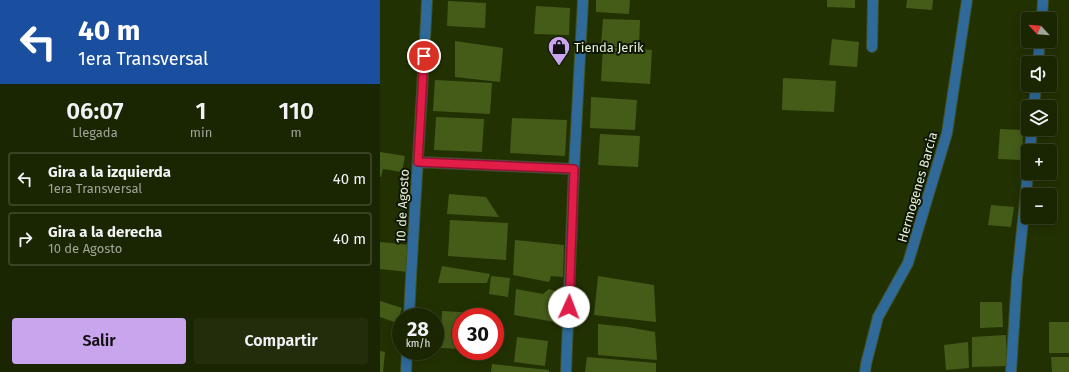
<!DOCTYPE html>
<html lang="es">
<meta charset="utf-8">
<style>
:root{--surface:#1a2502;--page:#232d0c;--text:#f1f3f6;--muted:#9fa599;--line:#384224;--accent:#c9a5ee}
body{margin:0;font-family:"Fira Sans",sans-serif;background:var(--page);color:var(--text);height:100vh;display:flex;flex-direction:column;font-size:15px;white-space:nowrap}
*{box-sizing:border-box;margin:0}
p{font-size:13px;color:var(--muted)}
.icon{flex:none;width:22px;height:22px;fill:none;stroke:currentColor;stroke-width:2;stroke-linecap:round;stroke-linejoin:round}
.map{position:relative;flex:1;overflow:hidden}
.sheet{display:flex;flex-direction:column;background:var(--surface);width:380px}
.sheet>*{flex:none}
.banner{background:#1a4fa0;color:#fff;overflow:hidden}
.needle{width:26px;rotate:296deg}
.tools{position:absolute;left:641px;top:12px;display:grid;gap:8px}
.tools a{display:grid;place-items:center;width:36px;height:36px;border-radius:4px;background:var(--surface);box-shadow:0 2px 10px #0003,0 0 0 1px var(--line);font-size:20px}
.speed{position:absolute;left:12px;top:308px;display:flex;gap:8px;font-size:20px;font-weight:700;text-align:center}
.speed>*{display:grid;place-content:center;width:52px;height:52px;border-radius:50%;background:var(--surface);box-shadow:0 2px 10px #0003,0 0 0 1px var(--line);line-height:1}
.speed small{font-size:10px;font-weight:400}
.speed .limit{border:6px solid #d22;background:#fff;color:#111}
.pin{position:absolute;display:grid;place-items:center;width:34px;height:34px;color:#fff;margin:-17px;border:2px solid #fff;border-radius:50%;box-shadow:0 1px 4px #0007}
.me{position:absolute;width:44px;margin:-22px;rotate:2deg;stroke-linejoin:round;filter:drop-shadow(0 0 3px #0008)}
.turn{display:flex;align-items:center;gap:14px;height:84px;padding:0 12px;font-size:18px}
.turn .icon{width:52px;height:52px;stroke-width:2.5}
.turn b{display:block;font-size:28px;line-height:34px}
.eta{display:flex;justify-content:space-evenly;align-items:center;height:68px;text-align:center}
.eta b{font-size:24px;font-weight:600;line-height:28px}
.primary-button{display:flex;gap:8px;margin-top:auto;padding:8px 12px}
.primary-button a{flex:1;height:46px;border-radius:4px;background:var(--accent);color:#111;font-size:16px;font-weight:600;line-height:46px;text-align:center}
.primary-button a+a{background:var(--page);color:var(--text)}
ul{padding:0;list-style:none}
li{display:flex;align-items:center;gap:12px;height:54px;margin:0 8px 6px;padding:0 4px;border:2px solid var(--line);border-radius:4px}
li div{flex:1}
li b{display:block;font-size:15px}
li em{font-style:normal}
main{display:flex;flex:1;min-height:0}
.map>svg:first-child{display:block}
</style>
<main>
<section class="sheet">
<div class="banner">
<div class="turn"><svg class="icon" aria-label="left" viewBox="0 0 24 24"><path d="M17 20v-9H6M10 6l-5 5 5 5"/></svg><div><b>40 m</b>1era Transversal</div></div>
</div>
<div class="eta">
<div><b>06:07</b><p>Llegada</p></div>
<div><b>1</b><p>min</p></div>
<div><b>110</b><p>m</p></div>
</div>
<ul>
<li><svg class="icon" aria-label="left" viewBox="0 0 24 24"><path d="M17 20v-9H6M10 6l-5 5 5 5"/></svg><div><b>Gira a la izquierda</b><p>1era Transversal</p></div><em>40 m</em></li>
<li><svg class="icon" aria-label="right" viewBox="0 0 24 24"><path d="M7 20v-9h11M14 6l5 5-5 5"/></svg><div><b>Gira a la derecha</b><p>10 de Agosto</p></div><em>40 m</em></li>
</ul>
<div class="primary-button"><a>Salir</a><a>Compartir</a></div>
</section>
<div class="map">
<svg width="689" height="372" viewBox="0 0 689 372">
<rect width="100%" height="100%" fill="#223102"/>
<!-- building -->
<path fill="#455c19" d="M216 0H250L249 14 216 12Z
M447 0H475V8L447 7Z
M527 0H553L552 10 526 8Z
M68 1 106 3 105 28 67 26Z
M156 6 190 8 189 35 154 34Z
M223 19 260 20 259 48 221 46Z
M452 39 479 42 477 67 449 65Z
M75 41 123 48 120 82 75 77Z
M223 47 272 50 270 84 221 81Z
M403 78 456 81 454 112 402 110Z
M55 80 112 83 110 114 53 111Z
M211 97 257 100 255 130 210 128Z
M56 117 104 119 102 152 54 150Z
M132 118 187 120 185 156 130 153Z
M620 129 643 130 642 160 618 159Z
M220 134 260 136 258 167 218 165Z
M0 152 25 156 22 172 3 169 1 177H0Z
M69 194 106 197 119 217 67 214Z
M611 205 634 207 631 227 608 225Z
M70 220 128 223 126 260 68 256Z
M135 240 184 245 183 277 171 276 169 282 133 275Z
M0 242 30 245 28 272 0 269Z
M62 266 110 274 107 283H58Z
M111 276 130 278 128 297 109 294Z
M218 276 274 285 276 322 214 315Z
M136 289 163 294 169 289 183 294 181 323 134 315Z
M0 301 22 308 17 323 0 317Z
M600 302H622L623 327 600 328Z
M62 311 114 314V317H81V349L60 348Z
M669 322H689V353H669Z
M218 324 247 327 275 332 277 360 218 355Z
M626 335 627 366 592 367V337Z
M137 337 168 341 165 366 134 362Z
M588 342 589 368 566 370 564 345Z
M0 351 5 352 3 372H0Z
M207 357 276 363V372H205Z
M671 357H689V372H672Z
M112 364 169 370V372H111Z"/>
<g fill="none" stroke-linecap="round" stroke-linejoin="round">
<!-- minor casing -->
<g stroke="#415024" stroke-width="12">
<path id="minor" d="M662 19 663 0
M492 47 493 0
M658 63 660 41
M654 107 656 85
M650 151 652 129
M38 162 194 169
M29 317C34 211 42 106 47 0
M26 372 27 351
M186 372 194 169 203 0
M485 372 486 364 498 317 528 263 567 133 587 0
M631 372 637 278 648 173"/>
</g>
<!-- minor -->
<use href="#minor" stroke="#2f6a9b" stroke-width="10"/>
</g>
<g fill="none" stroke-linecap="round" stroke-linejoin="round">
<!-- route casing -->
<g stroke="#92132f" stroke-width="10">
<path id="route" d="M44 56 38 162 194 169 189 307"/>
</g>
<!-- route -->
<use href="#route" stroke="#e11d48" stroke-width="7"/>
</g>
<!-- icons -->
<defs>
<g id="shop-pin" transform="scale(1.15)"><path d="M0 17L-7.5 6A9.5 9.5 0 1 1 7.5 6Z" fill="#c9a5ee" stroke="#0f1605"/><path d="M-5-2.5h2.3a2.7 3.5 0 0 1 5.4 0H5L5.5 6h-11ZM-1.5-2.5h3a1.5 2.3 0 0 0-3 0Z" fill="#111"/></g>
</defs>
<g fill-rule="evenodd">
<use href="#shop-pin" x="179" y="47"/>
</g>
<g text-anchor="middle" stroke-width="4" stroke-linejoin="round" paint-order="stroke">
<!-- poi labels -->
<g font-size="13" fill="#e6f1d8" stroke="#0f1605" text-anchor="start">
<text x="194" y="52">Tienda Jerik</text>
</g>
<!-- street labels -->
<g font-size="13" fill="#e6f1d8" stroke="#0f1605">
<text transform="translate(537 187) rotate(-74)" y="5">Hermogenes Barcia</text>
<text transform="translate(22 206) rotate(-87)" y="5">10 de Agosto</text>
</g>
</g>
</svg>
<div class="tools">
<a><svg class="needle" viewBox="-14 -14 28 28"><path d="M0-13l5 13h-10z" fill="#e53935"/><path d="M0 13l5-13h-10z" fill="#9fa599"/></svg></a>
<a><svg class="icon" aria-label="sound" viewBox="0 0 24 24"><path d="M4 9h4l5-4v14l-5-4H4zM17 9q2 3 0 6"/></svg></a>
<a><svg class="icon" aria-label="layers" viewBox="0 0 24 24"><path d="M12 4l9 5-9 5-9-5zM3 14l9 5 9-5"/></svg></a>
<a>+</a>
<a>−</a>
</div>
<div class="speed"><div>28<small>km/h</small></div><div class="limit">30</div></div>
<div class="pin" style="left:44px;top:56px;background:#d93025"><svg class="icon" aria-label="arrive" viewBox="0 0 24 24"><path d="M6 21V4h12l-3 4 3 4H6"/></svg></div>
<svg class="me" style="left:189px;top:307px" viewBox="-20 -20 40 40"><circle r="19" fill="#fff"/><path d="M0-13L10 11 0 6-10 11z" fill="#e11d48"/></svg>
</div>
</main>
